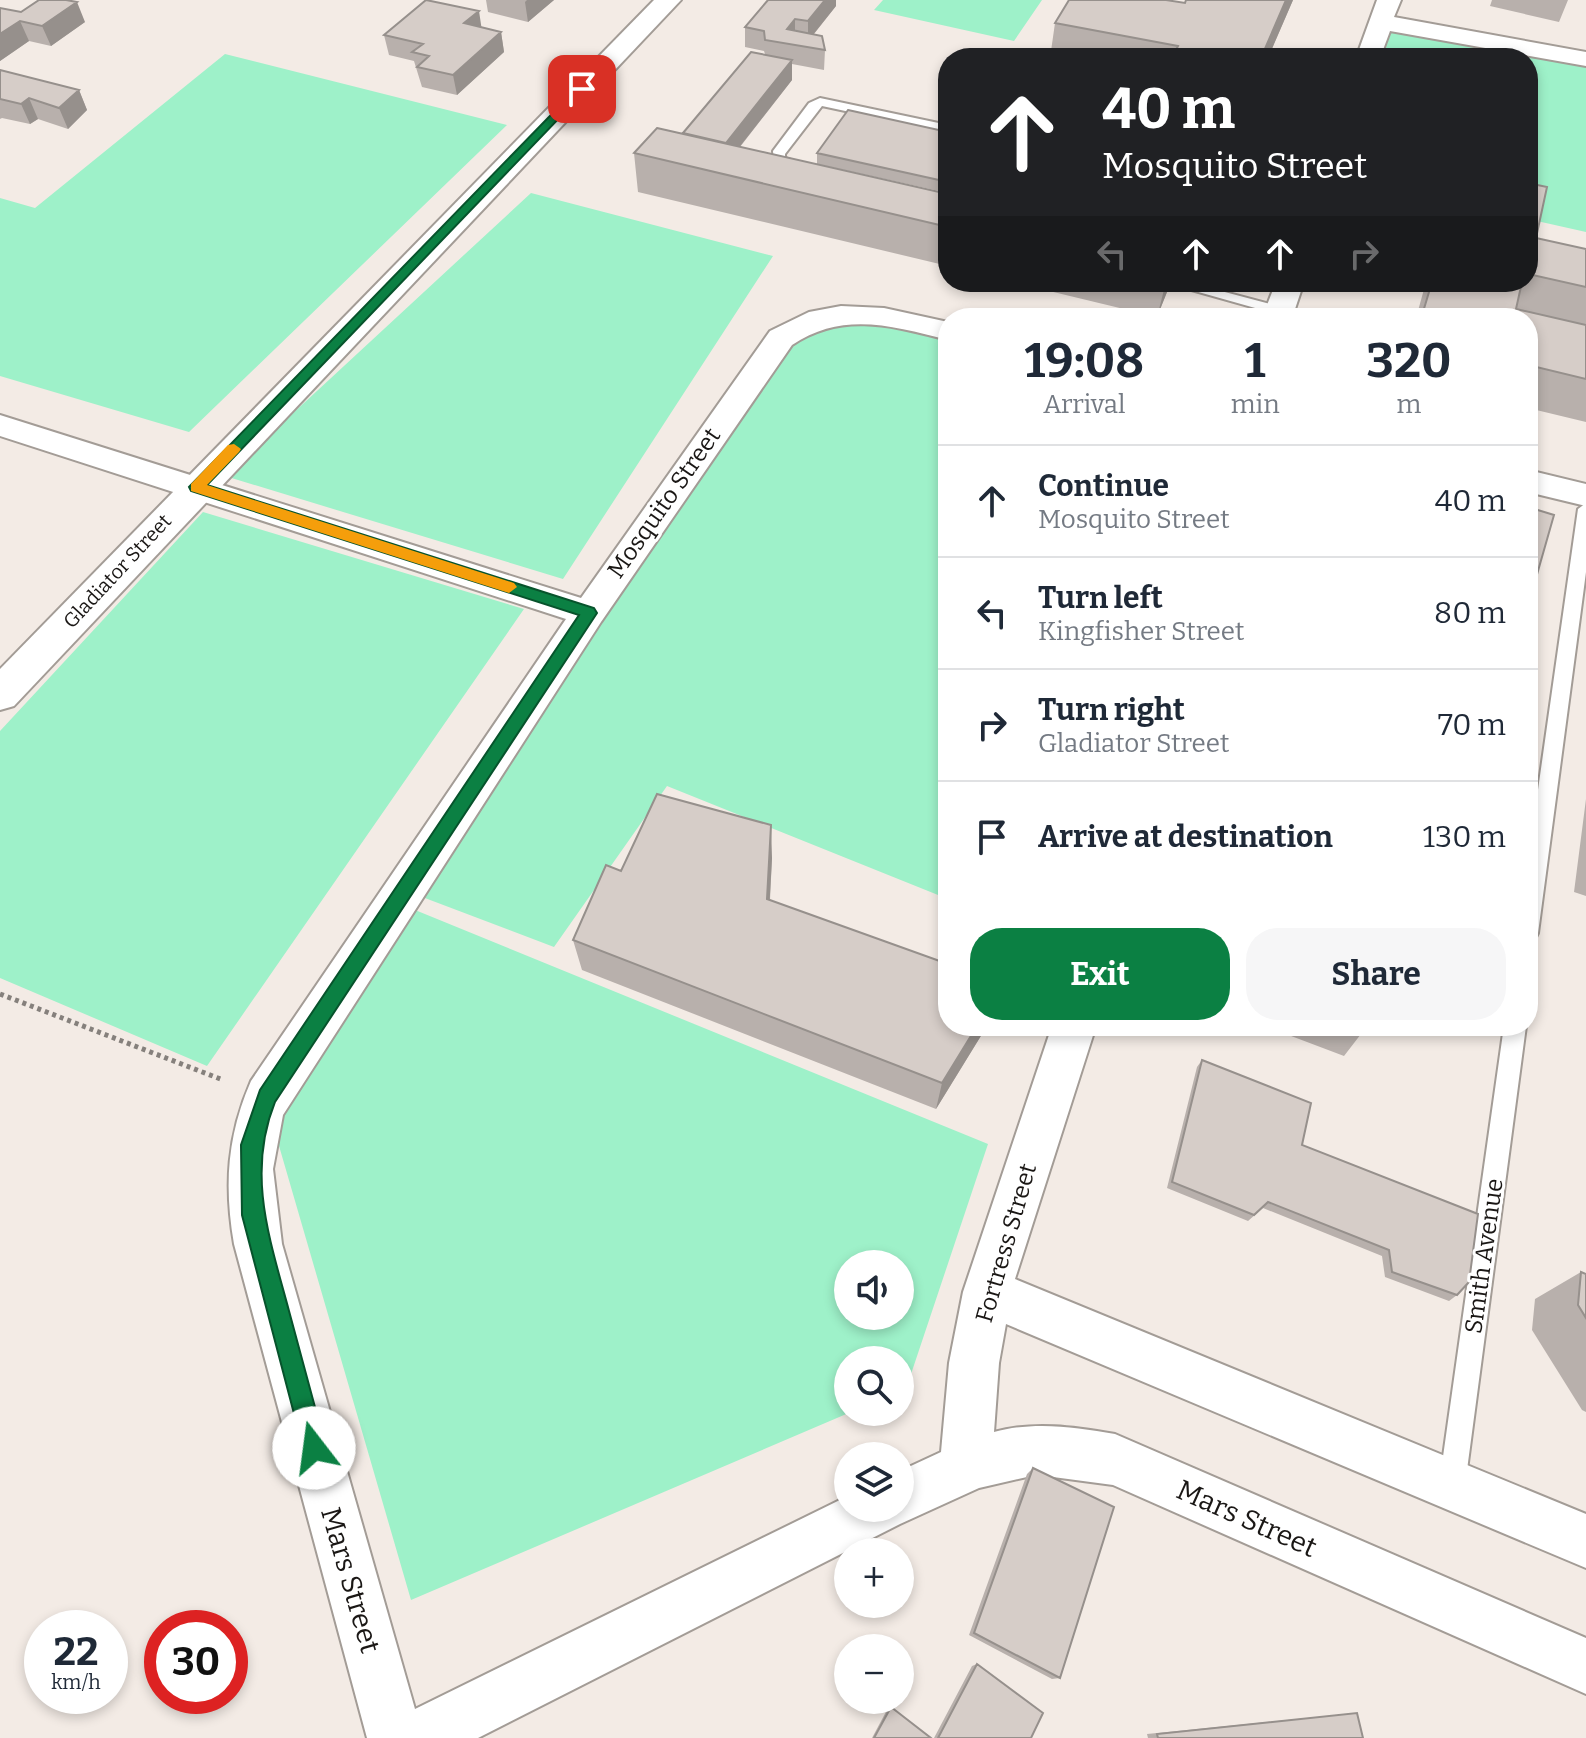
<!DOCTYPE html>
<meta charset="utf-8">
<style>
:root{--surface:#fff;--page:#f6f6f7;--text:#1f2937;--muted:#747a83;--line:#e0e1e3;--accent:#0b8043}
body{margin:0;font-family:Bitter,serif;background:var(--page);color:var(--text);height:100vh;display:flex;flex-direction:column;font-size:30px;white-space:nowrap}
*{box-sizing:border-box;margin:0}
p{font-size:26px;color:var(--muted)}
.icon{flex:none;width:44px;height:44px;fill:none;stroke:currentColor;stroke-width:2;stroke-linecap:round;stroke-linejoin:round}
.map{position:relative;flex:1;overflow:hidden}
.details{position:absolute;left:938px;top:308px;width:600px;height:728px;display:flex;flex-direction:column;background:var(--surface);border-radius:32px;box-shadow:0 4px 12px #0003}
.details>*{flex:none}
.top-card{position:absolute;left:938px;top:48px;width:600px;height:244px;border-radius:32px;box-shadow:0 4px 12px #0003;background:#202124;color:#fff;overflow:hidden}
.tools{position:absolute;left:834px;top:1250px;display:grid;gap:16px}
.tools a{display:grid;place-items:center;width:80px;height:80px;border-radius:50%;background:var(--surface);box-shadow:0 4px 12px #0003;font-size:40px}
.speed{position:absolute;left:24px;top:1610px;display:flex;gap:16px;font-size:40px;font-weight:700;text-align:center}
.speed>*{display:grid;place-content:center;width:104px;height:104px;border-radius:50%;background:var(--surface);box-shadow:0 4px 12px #0003;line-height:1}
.speed small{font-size:20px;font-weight:400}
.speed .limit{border:12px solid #d22;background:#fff;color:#111}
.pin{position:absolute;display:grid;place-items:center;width:68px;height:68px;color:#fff;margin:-34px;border-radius:16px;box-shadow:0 4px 12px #0006}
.me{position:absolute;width:88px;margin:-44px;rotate:345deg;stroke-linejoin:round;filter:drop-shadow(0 0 6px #0008)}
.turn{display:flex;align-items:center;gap:28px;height:168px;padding:0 32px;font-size:36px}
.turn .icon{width:104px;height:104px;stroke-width:2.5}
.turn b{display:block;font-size:56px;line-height:68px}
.lanes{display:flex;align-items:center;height:76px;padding:0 32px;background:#0003;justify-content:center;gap:40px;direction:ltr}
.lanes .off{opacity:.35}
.eta{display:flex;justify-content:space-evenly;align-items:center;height:136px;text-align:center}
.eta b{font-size:48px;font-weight:700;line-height:56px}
.action{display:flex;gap:16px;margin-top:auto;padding:16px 32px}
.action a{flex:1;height:92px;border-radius:32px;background:var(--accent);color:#fff;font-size:32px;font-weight:700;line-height:92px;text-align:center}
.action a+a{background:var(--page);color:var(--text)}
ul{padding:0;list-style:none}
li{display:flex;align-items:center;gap:24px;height:112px;padding:0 32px;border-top:2px solid var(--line)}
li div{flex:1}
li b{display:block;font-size:30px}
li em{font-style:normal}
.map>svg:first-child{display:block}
</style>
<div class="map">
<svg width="1586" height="1738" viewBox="0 0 1586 1738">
<rect width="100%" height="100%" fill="#f3ebe5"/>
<!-- green -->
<path fill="#9ef1c9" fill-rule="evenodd" d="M883 0H1042L1014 41 874 10Z
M1392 30 1586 67V232L1528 219V58H1382Z
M225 54 507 125 189 432 0 376V198L35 208Z
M531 193 773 256 563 579 225 476Z
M885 315 948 331V899L667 786 554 947 409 892 787 331Z
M203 512 524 609 207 1066 0 978V731Z
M393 901 988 1144 906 1389 900 1391V1360H848V1412H851L411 1600 268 1108ZM848 1264H900V1316H848Z"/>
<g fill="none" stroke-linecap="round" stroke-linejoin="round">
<!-- service casing -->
<g stroke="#a39c96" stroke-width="4">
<path id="service" d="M820 98 948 125V133L822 106 785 154V158L802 164V170L774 163 773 151 809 103Z
M1163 282H1187L1285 308 1287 311 1280 315Z
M1586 503V572L1538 933 1535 939 1528 942V860L1578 509Z
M1504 1026H1526L1465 1485 1461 1494 1452 1498 1443 1494 1439 1485Z"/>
</g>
<!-- minor casing -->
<g stroke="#a39c96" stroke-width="4">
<path id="minor" d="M1377 0H1401L1394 17 1586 52V66L1390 31 1380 58H1356Z
M1276 282H1304L1292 318H1262Z
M841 306 884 308 948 322V340C892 326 843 311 792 345L601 622 283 1115 273 1169 282 1244 415 1709 848 1496V1508H900V1471L941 1452 949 1363 963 1292 1052 1026H1096L1015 1279 1586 1514V1568L1006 1324 999 1363 994 1432C1034 1421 1075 1427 1115 1434L1586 1638V1694L1113 1485 1053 1477H1027L979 1488 900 1524 478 1738H367L234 1244C224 1186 227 1136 251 1081L566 619 0 436V415L581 598 770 331 809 312Z
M1528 470 1586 484V506L1528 492Z"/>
</g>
<!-- tertiary casing -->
<g stroke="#a39c96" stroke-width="4">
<path id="tertiary" d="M654 0H681L14 706 0 710V669Z"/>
</g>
<!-- path -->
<path stroke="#85807c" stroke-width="5" stroke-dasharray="4 4" stroke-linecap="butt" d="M0 994 223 1080"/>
<!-- service -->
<use href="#service" fill="#fff" fill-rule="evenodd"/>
<!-- minor -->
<use href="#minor" fill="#fff" fill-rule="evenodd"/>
<!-- tertiary -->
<use href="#tertiary" fill="#fff" fill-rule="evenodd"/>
</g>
<!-- wall -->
<path fill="#b8b0ac" d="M486 0H554L528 22 488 12Z
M1186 0H1293L1268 58H1050L1055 23 1185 3Z
M1492 0H1568L1559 22 1490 6Z
M836 6 814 34 825 50 824 70 792 64V80L740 147 948 194V266L638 192 634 153 683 133 765 54 764 51 745 47V27Z
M0 8 21 12 85 22 51 46 29 41 0 61Z
M482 27 501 32 504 52 457 95 422 87 414 61 389 55 384 35Z
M0 70 79 90 87 110 68 129 38 119 30 124 2 118 0 119Z
M948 132V193L817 164V153Z
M1528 183 1536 238 1586 249V422L1528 408V318H1416L1426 282H1528Z
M1012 282H1171L1157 317Z
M1586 799V896L1574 892Z
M772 858 770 900 948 1026H987L936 1109 582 970 573 940 621 871Z
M1265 1026H1363L1361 1034 1344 1056Z
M1202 1060 1302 1145 1457 1295 1449 1301 1385 1277 1382 1256 1263 1208 1248 1221 1167 1188 1197 1067Z
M1581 1272 1586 1274V1412L1582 1410 1532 1330 1535 1299Z
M1033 1468 1060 1678 1052 1679 969 1635 1027 1474Z
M977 1664 1031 1738H934L972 1666Z
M891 1707 931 1738H872L888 1708Z
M1357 1713 1363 1738H1148L1147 1734Z"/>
<!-- shaded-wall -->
<path fill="#96908c" d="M527 0H554L528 22 525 2Z
M825 0H836V6L808 41V21Z
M1286 0H1293L1268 58H1261Z
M77 2 85 22 51 46 42 26Z
M479 11 482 31 464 23Z
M795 19V39L787 29Z
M20 21 29 41 0 61V34Z
M501 32 504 52 457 95 453 75Z
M792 60V80L719 173 718 153Z
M79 90 87 110 68 129 59 108Z
M29 98 38 119 30 124 21 104Z
M1166 282H1171L1157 317Z
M771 825 772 858 768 930 767 899Z
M977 1026H987L936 1109 942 1083Z"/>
<!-- building -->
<path fill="#d6cdc8" stroke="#96908c" stroke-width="2" d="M39 0H66L77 2 42 26 20 21 0 34V8L21 12Z
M426 0 479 11 464 23 501 32 453 75 417 67 429 56 412 52 423 44 384 35Z
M768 0H825L808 21 795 19 787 29 822 36 825 50 765 40 764 31 745 27Z
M1069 0H1166L1185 3 1186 0H1286L1261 58H1251L1232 54 1231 58H1172L1178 46 1055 23Z
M751 52 792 60 726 143 683 133Z
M0 70 79 90 59 108 29 98 21 104 0 99Z
M848 110 948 132V182L817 153Z
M657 128 948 194V227L634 153Z
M1528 183 1547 187 1536 238 1586 249V287L1528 274Z
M1432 282H1522L1516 309 1586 325V379L1528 365V318H1450L1423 312Z
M1528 507 1554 515 1528 606Z
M657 794 771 825 767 899 948 964V1026H977L942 1083 573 940 606 865 621 871Z
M1339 1026H1363L1361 1034Z
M1202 1060 1311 1103 1302 1145 1478 1214 1469 1282 1457 1295 1392 1272 1389 1250 1268 1202 1254 1215 1172 1182Z
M1581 1272 1586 1274V1318L1578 1305Z
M1033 1468 1114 1507 1060 1678 974 1633Z
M977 1664 1043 1713 1031 1738H938Z
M891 1707 931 1738H874Z
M1357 1713 1363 1738H1158L1157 1734Z"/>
<!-- route -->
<path fill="#0b8043" stroke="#07532c" stroke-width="2" d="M578 87 587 89 207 485 594 608 597 613 275 1102C246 1174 270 1240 289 1311 301 1357 314 1402 326 1448L322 1456 314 1459 306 1456 303 1448 242 1215 241 1145 260 1090 579 615 191 491 189 487Z"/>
<!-- slow -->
<path fill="#f59e0b" d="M234 444 241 449 239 452 207 485 514 583 517 587 509 593 191 491V484L228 445Z"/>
<g text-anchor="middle" stroke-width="6" stroke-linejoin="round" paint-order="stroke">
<!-- far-street labels -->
<g font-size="20" fill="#1a1715" stroke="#fff">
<text transform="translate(117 571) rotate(-47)" y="7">Gladiator Street</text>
</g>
<!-- street labels -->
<g font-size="24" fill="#1a1715" stroke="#fff">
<text transform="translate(664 503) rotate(-55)" y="8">Mosquito Street</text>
<text transform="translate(1006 1243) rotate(-74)" y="8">Fortress Street</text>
<text transform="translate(1484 1256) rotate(-82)" y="8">Smith Avenue</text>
</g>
<!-- near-street labels -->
<g font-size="28" fill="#1a1715" stroke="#fff">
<text transform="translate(1247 1518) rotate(24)" y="10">Mars Street</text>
<text transform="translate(351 1580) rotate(74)" y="10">Mars Street</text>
</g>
</g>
</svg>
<div class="tools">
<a><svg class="icon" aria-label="sound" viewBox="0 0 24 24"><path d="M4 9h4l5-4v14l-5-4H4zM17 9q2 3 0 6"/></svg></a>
<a><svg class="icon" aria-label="search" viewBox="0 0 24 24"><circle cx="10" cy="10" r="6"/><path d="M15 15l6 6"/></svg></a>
<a><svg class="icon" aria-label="layers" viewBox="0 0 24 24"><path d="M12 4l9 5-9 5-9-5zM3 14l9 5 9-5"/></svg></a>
<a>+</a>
<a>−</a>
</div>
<div class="speed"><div>22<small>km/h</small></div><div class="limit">30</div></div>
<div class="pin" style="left:582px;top:89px;background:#d93025"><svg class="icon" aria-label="arrive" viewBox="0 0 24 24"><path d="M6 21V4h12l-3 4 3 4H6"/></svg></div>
<svg class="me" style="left:314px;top:1448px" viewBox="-20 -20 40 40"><circle r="19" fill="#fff"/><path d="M0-13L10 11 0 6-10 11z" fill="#0b8043"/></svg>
<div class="top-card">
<div class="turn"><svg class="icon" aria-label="ahead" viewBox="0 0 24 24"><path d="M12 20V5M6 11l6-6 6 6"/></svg><div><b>40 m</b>Mosquito Street</div></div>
<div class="lanes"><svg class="icon off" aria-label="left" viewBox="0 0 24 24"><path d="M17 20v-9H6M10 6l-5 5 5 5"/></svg><svg class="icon" aria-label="ahead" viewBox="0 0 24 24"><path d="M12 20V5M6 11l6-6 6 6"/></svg><svg class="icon" aria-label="ahead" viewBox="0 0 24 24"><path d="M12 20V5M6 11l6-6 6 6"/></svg><svg class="icon off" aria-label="right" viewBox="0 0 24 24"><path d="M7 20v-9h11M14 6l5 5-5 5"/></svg></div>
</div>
<section class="details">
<div class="eta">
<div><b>19:08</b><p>Arrival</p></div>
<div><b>1</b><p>min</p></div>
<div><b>320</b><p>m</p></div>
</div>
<ul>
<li><svg class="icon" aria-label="ahead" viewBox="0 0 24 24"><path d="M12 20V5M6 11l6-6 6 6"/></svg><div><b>Continue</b><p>Mosquito Street</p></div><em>40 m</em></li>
<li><svg class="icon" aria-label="left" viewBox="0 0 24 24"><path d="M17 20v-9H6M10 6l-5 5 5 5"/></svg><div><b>Turn left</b><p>Kingfisher Street</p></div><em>80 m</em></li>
<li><svg class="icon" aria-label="right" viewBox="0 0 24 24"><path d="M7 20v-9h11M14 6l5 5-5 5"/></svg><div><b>Turn right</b><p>Gladiator Street</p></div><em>70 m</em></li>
<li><svg class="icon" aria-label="arrive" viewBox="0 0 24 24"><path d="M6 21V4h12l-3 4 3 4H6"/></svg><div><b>Arrive at destination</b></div><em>130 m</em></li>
</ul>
<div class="action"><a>Exit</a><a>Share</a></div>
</section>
</div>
